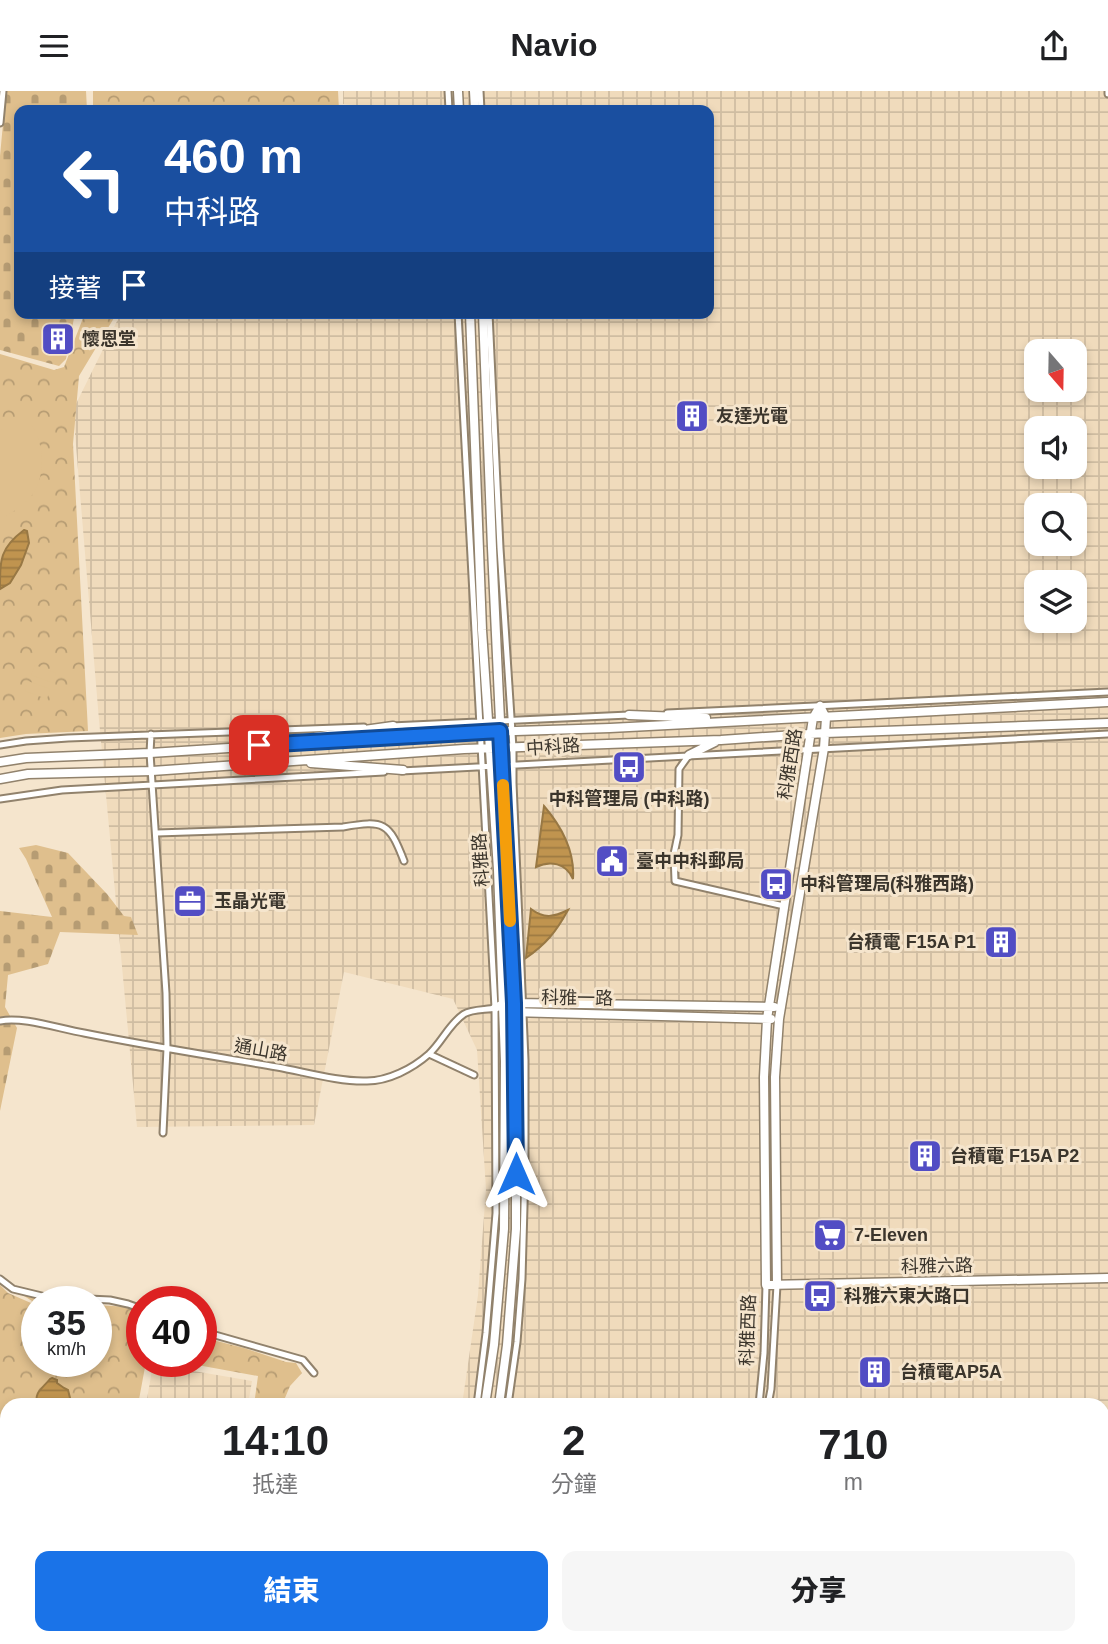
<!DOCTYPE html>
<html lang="zh-TW">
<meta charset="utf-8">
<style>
:root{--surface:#fff;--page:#f6f6f6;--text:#202124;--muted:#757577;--accent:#1a73e8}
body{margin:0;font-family:Helvetica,"Noto Sans TC",sans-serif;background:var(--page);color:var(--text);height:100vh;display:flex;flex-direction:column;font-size:26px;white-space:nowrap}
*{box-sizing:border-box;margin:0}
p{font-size:23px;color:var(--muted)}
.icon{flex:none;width:38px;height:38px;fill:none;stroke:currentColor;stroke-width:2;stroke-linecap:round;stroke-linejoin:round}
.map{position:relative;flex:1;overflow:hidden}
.drawer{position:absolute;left:0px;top:1307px;width:1110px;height:247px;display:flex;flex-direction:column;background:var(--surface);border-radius:21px 21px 0 0;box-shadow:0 4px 10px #0003}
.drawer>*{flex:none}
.banner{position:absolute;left:14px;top:14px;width:700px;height:214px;border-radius:14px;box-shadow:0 4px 10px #0003;background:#1a4fa0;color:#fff;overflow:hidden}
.needle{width:46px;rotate:160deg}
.controls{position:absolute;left:1024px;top:248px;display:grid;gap:14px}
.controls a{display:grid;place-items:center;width:63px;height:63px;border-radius:14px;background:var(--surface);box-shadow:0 4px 10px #0003;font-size:35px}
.speed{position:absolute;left:21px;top:1195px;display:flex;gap:14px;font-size:35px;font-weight:700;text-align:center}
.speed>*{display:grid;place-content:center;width:91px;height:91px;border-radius:50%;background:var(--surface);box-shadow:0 4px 10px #0003;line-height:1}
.speed small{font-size:18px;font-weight:400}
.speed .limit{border:10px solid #d22;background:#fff;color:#111}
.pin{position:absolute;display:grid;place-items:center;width:60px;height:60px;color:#fff;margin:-30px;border-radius:14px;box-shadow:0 4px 10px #0006}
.me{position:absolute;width:77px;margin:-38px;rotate:0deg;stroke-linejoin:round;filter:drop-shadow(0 0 5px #0008)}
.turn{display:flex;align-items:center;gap:24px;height:147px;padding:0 35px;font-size:32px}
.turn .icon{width:91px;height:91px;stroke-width:2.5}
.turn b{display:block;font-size:49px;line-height:60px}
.then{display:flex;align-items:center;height:66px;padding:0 35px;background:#0003;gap:14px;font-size:26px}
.eta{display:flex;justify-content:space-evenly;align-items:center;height:119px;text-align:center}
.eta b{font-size:42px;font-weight:800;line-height:49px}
.action{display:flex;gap:14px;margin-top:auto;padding:14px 35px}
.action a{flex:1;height:80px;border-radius:14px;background:var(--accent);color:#fff;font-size:28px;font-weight:800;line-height:80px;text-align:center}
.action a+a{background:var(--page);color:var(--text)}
header{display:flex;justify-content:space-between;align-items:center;height:91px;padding:0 35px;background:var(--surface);font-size:32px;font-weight:800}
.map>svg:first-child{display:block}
</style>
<header><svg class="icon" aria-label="menu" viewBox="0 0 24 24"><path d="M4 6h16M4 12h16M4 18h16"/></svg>Navio<svg class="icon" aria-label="share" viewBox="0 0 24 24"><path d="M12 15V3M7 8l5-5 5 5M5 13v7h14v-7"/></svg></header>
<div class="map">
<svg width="1108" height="1553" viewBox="0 0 1108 1553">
<defs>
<pattern id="industrial-grid" width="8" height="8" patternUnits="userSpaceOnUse" patternTransform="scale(1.75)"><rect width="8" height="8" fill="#f0dbbc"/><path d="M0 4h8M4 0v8" fill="none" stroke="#cfbda2"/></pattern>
<pattern id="cemetery-stones" width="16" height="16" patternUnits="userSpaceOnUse" patternTransform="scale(1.75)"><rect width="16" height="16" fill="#dfbf8d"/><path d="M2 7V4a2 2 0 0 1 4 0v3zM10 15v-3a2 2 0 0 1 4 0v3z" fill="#b69c73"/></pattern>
<pattern id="park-crowns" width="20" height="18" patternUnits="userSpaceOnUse" patternTransform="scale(1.75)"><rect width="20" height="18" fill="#dfbf8d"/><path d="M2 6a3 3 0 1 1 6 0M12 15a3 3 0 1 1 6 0" fill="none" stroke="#b69c73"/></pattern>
<pattern id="water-rules" width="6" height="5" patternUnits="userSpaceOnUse" patternTransform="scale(1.75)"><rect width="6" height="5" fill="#c0944f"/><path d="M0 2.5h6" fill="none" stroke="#9d7a42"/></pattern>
</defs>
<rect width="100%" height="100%" fill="#f5e5cd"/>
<!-- industrial -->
<path fill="url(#industrial-grid)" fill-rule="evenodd" d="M343 0H1108V1344L1103 1347 1102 1314H462L478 1204 486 1098 477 959 453 908 344 881 314 1034 137 1036 99 629 73 319 121 222H709V19H404L343 13ZM1036 261H1074V299H1036ZM1036 338H1074V376H1036ZM1036 415H1074V453H1036ZM1036 492H1074V530H1036Z
M153 1273 252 1290 248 1314H146Z
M105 1547H1094V1553H104Z"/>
<!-- cemetery -->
<path fill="url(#cemetery-stones)" d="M6 0H86L87 19H19V222H75L66 268 59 275 0 259V65Z
M36 754 68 762 107 803 124 825 131 826 138 844 60 841 48 873 8 884 5 916 17 937 0 1020V820L52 826 26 768 19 757Z"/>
<!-- park -->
<path fill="url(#park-crowns)" d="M93 0H338L339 19H93Z
M85 222H117L79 285 73 353 88 640 26 643 0 647V263L54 279 64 276Z
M0 1194 8 1202 31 1212 32 1210 13 1198 64 1211H37V1270H96V1214L130 1216 142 1221V1270L149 1271 145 1276 138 1314H7V1547H99L98 1553H0Z
M201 1246 244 1257 286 1271 296 1272 302 1282 290 1295 282 1314H254L258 1285 181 1271 201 1270Z
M1108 1355V1553H1099V1547H1102V1356Z"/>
<!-- pitch -->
<path fill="#dfbf8d" d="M20 323C24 327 29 331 32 335 44 352 45 382 35 400 28 411 16 419 5 426L0 419V340Z
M35 574 56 582 53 592 31 584Z
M28 590 50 598 47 608 25 600Z"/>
<!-- water -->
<path fill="url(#water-rules)" stroke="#987844" stroke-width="2" d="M24 439 27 440 29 452 21 474 10 492 0 498C0 468 0 457 24 439Z
M544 715C562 736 575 760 573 788 566 772 550 769 536 776Z
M531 818C544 828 554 826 568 819 556 841 546 853 526 867Z
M52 1287 57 1289V1292L64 1297 68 1299 70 1307 67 1314H37C34 1301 42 1298 50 1288Z"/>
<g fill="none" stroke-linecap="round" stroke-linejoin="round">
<!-- street casing -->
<g stroke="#91826c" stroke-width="9">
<path id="street" d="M448 0 449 19
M480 0 481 19
M1108 0V3
M0 32 3 0
M458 222 495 917 496 1122 486 1242 477 1314
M489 222 500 457 513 657V692L525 969V1079L522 1188 517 1251 508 1314
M667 622 1108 601
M391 635 629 624
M151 643 150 662 166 902 167 957 163 1042
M0 654 26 650 68 647 364 636
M689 664 679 678 678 744 674 763 675 790 784 815
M401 680 1108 643
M0 708 62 699 384 681
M157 742 343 736C384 729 389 731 404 770
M0 930C22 925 60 938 84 942 148 955 213 965 277 976 305 981 339 991 367 990 388 990 412 978 429 963 442 951 449 933 464 923 472 918 486 919 495 917
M429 963 474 984
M0 1188 13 1198 46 1206 110 1209 128 1213 142 1218
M201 1240 303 1269 314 1282
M759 1314 764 1262 766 1194
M768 1314 771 1298 777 1194
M440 1553 441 1547
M468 1553 469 1547
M722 1553 723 1547
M732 1553 733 1547"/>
</g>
<!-- secondary casing -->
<g stroke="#91826c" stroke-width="11">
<path id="secondary" d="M458 0 459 19
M474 0 475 19
M470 222 482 539 498 779 505 970 504 1138 494 1254 485 1314
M483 222 492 457 516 975V1138L507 1254 499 1314
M820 615 813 627 767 928 764 986 766 1194 1108 1187
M629 624 706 627
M314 646 393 635
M689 664 715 651
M0 671 26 667 150 662 481 641 610 637 1108 611
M311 672 403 679
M0 688 28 683 152 680 464 658 721 649 825 642 1108 632
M495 917 503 913 514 912 774 916
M511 921 771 928
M777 1194 775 986 779 928 824 657 826 627 820 615
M449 1553 450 1547
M463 1553 464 1547"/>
</g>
<!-- street -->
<use href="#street" stroke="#fff" stroke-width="5"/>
<!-- secondary -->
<use href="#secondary" stroke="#fff" stroke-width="8"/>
</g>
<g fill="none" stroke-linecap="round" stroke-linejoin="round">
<!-- route casing -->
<g stroke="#114b97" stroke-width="18">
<path id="route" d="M259 654 500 640 514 912 516 1083"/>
</g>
<!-- route -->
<use href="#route" stroke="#1a73e8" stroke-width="12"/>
<!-- slow -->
<path stroke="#f59e0b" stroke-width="12" d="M503 694 510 830"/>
</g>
<!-- icons -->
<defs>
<g id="building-square" transform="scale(1.75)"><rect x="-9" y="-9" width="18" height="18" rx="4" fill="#524dc4" stroke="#f5e5cd"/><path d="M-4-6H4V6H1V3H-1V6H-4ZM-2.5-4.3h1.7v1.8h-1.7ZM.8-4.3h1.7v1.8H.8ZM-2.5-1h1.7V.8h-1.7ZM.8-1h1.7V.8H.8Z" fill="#fff"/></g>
<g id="bus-square" transform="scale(1.75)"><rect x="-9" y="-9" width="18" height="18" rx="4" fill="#524dc4" stroke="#f5e5cd"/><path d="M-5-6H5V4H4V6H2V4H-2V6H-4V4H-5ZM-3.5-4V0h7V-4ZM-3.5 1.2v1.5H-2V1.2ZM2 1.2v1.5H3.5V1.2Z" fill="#fff"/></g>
<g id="civic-square" transform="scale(1.75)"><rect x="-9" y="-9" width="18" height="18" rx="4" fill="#524dc4" stroke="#f5e5cd"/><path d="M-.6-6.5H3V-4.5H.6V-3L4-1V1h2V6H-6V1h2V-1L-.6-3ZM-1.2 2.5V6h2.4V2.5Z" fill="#fff"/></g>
<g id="office-square" transform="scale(1.75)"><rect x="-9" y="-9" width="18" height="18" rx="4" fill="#524dc4" stroke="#f5e5cd"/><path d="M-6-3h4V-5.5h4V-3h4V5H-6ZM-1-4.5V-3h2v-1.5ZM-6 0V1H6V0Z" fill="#fff"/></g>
<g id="supermarket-square" transform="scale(1.75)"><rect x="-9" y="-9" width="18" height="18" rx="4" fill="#524dc4" stroke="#f5e5cd"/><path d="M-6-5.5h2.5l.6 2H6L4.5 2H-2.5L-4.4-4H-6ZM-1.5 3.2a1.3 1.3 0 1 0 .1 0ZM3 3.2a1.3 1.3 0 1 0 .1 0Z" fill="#fff"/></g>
</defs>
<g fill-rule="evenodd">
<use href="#building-square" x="58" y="248"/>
<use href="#building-square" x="692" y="325"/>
<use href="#bus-square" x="629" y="676"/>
<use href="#civic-square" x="612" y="770"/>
<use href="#bus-square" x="776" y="793"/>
<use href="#office-square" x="190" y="810"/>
<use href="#building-square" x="1001" y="851"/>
<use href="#building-square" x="925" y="1065"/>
<use href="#supermarket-square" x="830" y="1144"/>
<use href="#bus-square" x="820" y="1205"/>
<use href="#building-square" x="875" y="1281"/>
</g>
<g text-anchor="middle" stroke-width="6" stroke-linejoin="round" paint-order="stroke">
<!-- poi labels -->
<g font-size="18" font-weight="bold" fill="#3b352c" stroke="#f5e5cd" text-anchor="start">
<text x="82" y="254">懷恩堂</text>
<text x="716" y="331">友達光電</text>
<text x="629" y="714" text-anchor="middle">中科管理局 (中科路)</text>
<text x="636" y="776">臺中中科郵局</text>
<text x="800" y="799">中科管理局(科雅西路)</text>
<text x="214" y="816">玉晶光電</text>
<text x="976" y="857" text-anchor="end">台積電 F15A P1</text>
<text x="950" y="1071">台積電 F15A P2</text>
<text x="854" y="1150">7-Eleven</text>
<text x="844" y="1211">科雅六東大路口</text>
<text x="900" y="1287">台積電AP5A</text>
</g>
<!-- street labels -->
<g font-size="18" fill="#3b352c" stroke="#f5e5cd">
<text transform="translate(553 656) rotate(-4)" y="6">中科路</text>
<text transform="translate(790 673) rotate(-81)" y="6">科雅西路</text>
<text transform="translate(481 769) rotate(-94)" y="6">科雅路</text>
<text transform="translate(577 907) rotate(1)" y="6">科雅一路</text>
<text transform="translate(261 959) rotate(10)" y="6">通山路</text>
<text transform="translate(937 1175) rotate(-1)" y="6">科雅六路</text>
<text transform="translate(748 1239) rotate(-88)" y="6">科雅西路</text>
</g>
</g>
</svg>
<div class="controls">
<a><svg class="needle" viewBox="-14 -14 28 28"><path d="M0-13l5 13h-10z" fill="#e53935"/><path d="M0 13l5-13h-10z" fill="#757577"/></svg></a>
<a><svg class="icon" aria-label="sound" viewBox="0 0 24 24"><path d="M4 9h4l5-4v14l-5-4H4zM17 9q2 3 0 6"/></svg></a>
<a><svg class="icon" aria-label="search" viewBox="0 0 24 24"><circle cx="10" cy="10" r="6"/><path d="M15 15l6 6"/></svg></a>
<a><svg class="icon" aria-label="layers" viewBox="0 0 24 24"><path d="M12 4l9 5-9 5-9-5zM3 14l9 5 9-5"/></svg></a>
</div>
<div class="speed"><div>35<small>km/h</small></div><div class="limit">40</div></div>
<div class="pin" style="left:259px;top:654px;background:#d93025"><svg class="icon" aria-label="arrive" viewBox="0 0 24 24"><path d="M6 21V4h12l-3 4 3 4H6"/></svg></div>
<svg class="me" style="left:516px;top:1083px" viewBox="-20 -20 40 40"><path d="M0-17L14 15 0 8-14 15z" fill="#1a73e8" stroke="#fff" stroke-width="4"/></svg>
<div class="banner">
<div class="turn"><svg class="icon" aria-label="left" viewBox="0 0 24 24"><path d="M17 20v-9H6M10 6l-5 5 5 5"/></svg><div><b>460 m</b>中科路</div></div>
<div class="then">接著<svg class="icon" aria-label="arrive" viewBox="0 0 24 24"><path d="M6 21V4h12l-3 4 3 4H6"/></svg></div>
</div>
<section class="drawer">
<div class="eta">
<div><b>14:10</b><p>抵達</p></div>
<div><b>2</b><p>分鐘</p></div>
<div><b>710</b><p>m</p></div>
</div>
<div class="action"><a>結束</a><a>分享</a></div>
</section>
</div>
